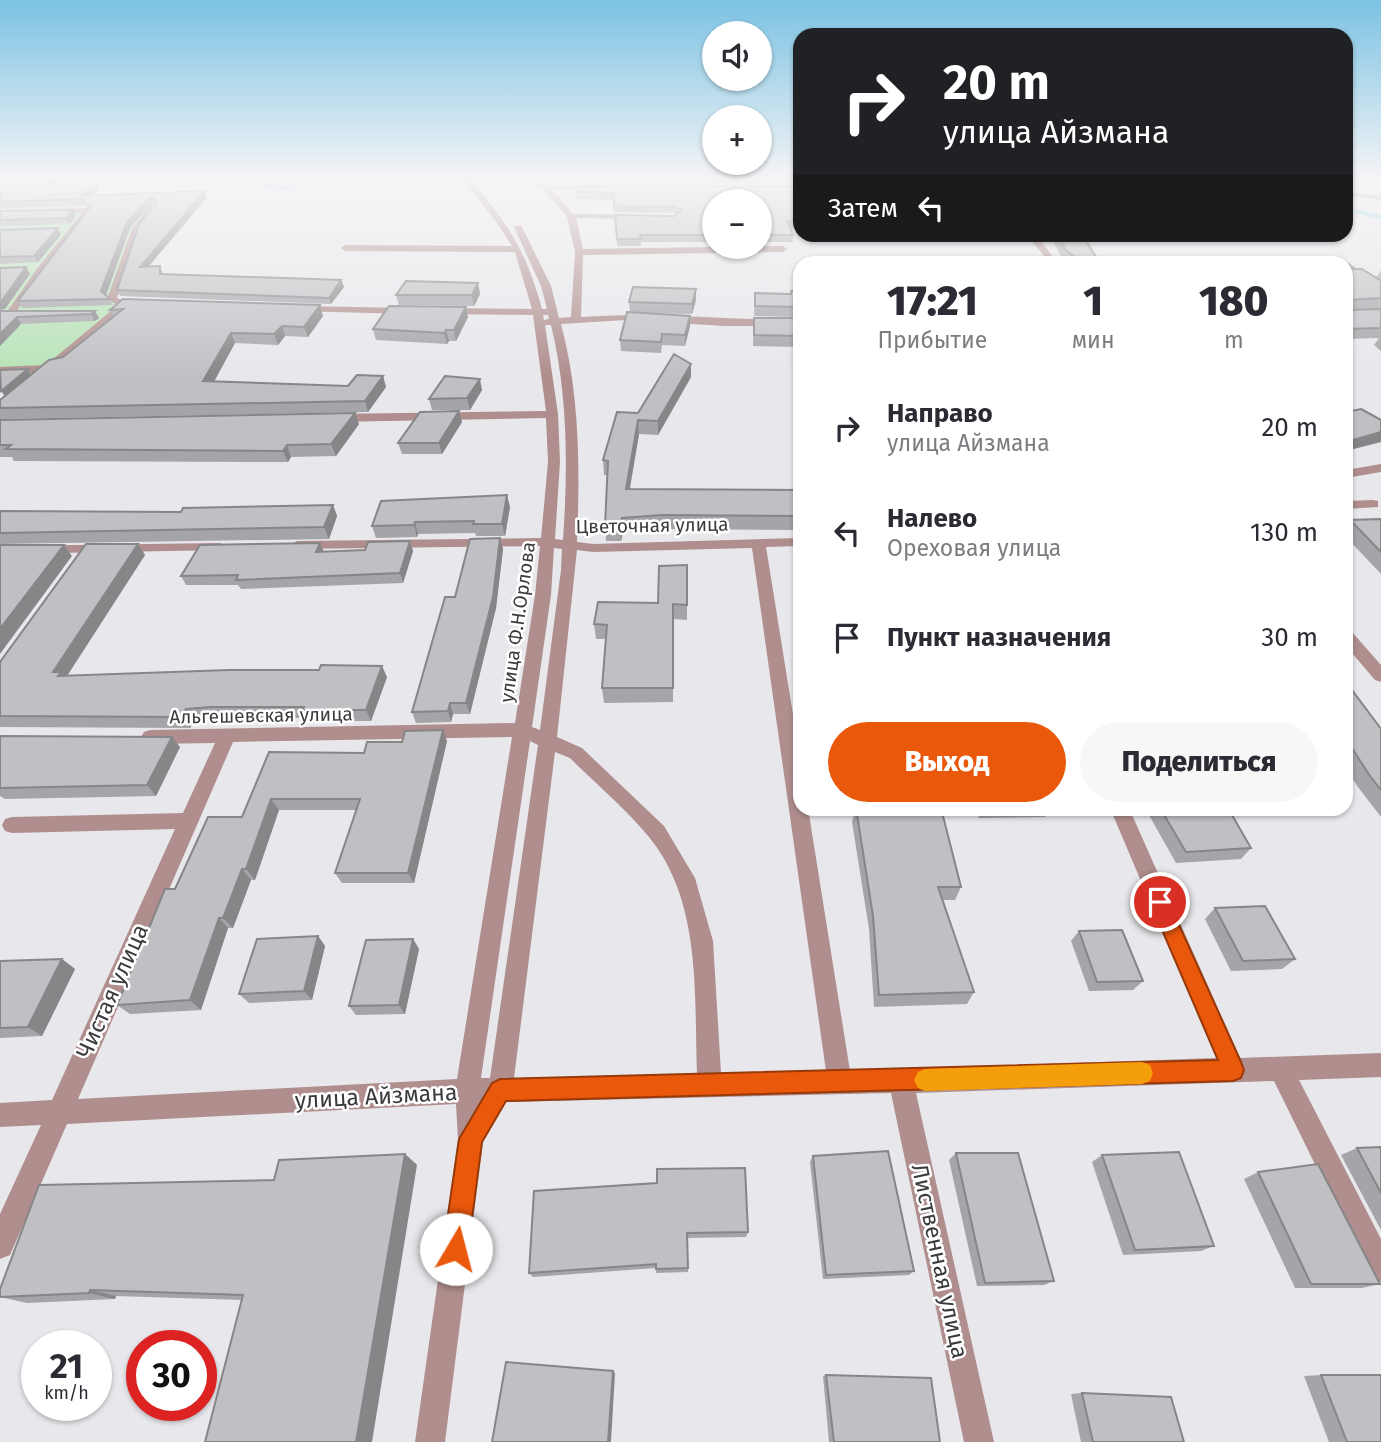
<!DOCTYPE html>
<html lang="ru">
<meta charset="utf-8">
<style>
:root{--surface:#fff;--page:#f7f7f7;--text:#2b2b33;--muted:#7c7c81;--accent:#ea580c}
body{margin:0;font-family:"Fira Sans",sans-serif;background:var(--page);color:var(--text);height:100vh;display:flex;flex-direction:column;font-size:26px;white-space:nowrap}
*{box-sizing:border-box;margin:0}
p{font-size:23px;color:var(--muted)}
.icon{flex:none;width:38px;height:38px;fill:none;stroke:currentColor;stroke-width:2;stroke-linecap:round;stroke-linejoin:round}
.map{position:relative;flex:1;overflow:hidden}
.details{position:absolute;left:793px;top:256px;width:560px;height:560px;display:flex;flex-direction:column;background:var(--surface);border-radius:21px;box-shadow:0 2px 5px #0004}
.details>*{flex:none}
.top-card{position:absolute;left:793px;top:28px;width:560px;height:214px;border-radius:21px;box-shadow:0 2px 5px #0004;background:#202124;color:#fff;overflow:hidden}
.controls{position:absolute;left:702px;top:21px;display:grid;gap:14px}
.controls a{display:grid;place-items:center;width:70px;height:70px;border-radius:50%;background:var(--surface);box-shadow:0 2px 5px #0004;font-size:35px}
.speed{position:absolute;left:21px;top:1330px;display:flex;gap:14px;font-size:35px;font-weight:700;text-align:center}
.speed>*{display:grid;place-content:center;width:91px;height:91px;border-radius:50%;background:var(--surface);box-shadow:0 2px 5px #0004;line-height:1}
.speed small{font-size:18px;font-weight:400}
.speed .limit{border:10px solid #d22;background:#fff;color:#111}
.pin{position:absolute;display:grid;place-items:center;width:60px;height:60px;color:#fff;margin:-30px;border:4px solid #fff;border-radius:50%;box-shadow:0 2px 7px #0007}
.me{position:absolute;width:77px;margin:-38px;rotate:8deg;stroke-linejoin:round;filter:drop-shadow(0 0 5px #0008)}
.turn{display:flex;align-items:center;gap:24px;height:147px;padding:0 35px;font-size:32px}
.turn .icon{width:91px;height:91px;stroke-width:2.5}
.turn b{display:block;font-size:49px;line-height:60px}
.then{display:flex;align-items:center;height:66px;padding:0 35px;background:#0003;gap:14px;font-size:26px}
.eta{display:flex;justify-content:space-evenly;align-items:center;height:119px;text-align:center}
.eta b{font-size:42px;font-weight:800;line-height:49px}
.primary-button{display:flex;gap:14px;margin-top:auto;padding:14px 35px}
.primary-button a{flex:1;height:80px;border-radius:42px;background:var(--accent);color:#fff;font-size:28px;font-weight:800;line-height:80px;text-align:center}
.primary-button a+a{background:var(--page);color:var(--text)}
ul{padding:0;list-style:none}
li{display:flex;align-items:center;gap:21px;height:105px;padding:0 35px}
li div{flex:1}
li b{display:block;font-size:26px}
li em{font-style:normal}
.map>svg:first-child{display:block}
</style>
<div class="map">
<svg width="1381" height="1442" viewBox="0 0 1381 1442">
<rect width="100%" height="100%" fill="#e8e7eb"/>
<!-- green -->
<path fill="#b7e3b6" d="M162 198 110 301 121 305 22 387 0 388V204Z"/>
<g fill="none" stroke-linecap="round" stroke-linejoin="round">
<!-- stream -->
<path stroke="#78d7db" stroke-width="3.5" d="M222 177 283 188 294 184 362 180 382 183
M1346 209 1381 217"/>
<!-- minor -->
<path fill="#af8e8d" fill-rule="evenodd" d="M58 176H80L0 187V183Z
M460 176H468C508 225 525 247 542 309H547L541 286 514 227 521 225 551 286 559 318 571 317 575 252 567 217 544 190 520 176H529L548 186H602L599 190H553L573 214 637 215 641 217 637 219 576 218 583 249 783 246 787 249 783 252 583 255 581 317C654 312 727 320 800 320V326H725L626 320 561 324C580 395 580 469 577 542L593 544 800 538V546L766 547 800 758V808H808L850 1071 1216 1058 1110 808H1129L1240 1058 1381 1053V1077L1299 1080 1381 1239V1282L1371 1278 1274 1081 916 1093 994 1442H964L891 1093 506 1102 483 1142 445 1442H415L458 1139 456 1104 67 1124 10 1255 0 1259V1214L41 1125 0 1127V1103L52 1100 175 829 12 833 5 831 2 825 5 819 12 817 183 813 215 743 150 744 144 742 141 737 144 732 150 730 515 723 535 595 540 546 297 549 290 545 297 541 541 538 548 462 546 418 332 422 326 418 332 414 546 411 533 315 443 314 438 311 443 308 532 309 515 252 345 251 341 248 345 245 512 246 498 224ZM543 315H548L549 319 544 320ZM545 325H551C568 395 568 468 563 540L555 539 560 462 558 414ZM554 548 562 549 561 570 540 730 532 727 551 595ZM752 548 826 1071 721 1073 713 941 695 878 664 826 582 748 557 737 577 550 593 552ZM512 737 457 1079 78 1099 233 742ZM530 741 538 745 490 1078H481ZM555 752 570 758C596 784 626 809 649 837 702 902 694 995 697 1074L514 1078Z
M768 186 800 187V191L771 190Z
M1346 191 1381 196V200L1346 195Z
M150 206 157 208 140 229 117 298 128 302V306L49 373H0V367L46 365 118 305 107 299 132 229Z
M88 208 90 213 45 270 14 315H8L6 313 39 266 82 213H52L49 209Z
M1026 234H1035L1057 262H1049Z
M1345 262 1349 263 1381 286V293L1346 269Z
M300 306 408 308 413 311 408 314 297 311 295 309Z
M1381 464V472L1346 478V470Z
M1373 500 1378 501V507L1346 509V501Z
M220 543 227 547 225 550 0 554V546Z
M1346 631 1352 632 1381 665V682L1375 680 1346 646Z"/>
</g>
<!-- wall -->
<path fill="#a5a4a8" d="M792 176V184L574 183 573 177Z
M55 181 57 184 96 183 99 189 92 195 207 197 149 266H160L163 274 341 280 344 287 331 304 120 296 117 290 156 205 153 203 130 228 106 295 110 299 113 305 22 308 18 301 88 209 85 205 0 208V183Z
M578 186 793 187 795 221 794 228H790L793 235V242H760V201H714V242H641V246H617L615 215 675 216 677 214 675 213 614 212 613 200 576 199 575 192Z
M73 210 76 216 70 224 0 226V211Z
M58 228 61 235 38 262 0 264V230Z
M1049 234H1082L1099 262H1066L1062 258Z
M1346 269 1376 278 1381 270V309L1352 310 1381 309V351L1374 345 1379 338 1346 339Z
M478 283 480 294 474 306 399 305 396 295Z
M791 291H800V317L754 316 755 293 791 294Z
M123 299 323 316 308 337 285 336 278 345 235 343 214 382 348 386 383 376 386 387 368 412 0 419V400L5 396 1 391 63 357 114 317 110 310Z
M696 300 692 314 642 313 690 326 685 346 662 345 661 353 621 351 620 340 630 312 629 302Z
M466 307 468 317 456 341H449L447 344 376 340 373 329Z
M0 311H95L99 318 95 321 21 324 0 346Z
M754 318H800V347L753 346Z
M691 377 658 435 639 434 630 489 800 490V534L797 530 662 529 623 532 621 541H606L605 526 607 475H604L603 460 638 413Z
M482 390 470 410H432L429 399Z
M0 420 359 424 336 456 291 457 288 462 14 461 12 457H0Z
M462 422 442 454H402L398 443Z
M333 505 337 516 329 539 0 544V511L181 512Z
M510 507 505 536H476L475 533 418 534 417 537 376 538 372 526Z
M1381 519V574L1346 537V526L1350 520Z
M500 538 503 549 496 608 470 714H453L451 722 416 723 412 712 455 597Z
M410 541 413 551 403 583 241 589 238 585H186L181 576 323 551 365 550Z
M138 544 145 555 67 676 387 677 371 721H308L307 718H218L194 720 190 728 0 727V662Z
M687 565V620L673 619V702L604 703 602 688 606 639H596L594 624 658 603Z
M1346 682 1381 729V817L1358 787 1346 769Z
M0 736 180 747 156 796 5 799 0 796Z
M447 741 414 883H342L335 873 356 810H279L255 880H251L233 928H228L201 1010 130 1014 117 1005 175 889 242 817 269 752 364 753Z
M856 808 961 887 955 900H942L974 992 967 1004 874 1007 869 929 852 822Z
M976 808H1050L1045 817 979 818Z
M1145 808H1228L1251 848 1241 859 1176 863Z
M1215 908 1295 959 1282 969 1231 971 1205 919Z
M1079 931 1143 981 1133 990 1089 991 1071 941Z
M318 936 325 946 312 1000 249 1003 239 994Z
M413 939 419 949 405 1014 356 1015 349 1006Z
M62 959 75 969 42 1036 0 1038V961Z
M1381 1147V1230L1341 1155 1357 1148Z
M956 1153 1054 1281 1044 1285 977 1286 949 1160Z
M405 1154 417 1165 242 1300 116 1296 115 1299 27 1303 0 1297V1289L274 1180Z
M1102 1155 1214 1246 1201 1251 1123 1255 1092 1162Z
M813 1156 914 1271 909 1275 823 1279 810 1162Z
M1258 1172 1380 1284 1362 1288H1295L1244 1179Z
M534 1191 748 1232 746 1237 687 1238 688 1272 656 1273V1268L533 1277 529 1273Z
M826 1375 940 1442H829L823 1376Z
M1321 1375 1381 1442H1329L1304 1376Z
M1082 1393 1184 1442H1081L1071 1394Z"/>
<!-- shaded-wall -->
<path fill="#868688" d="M0 176H28V177L0 180Z
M96 183 99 189 84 202 81 196Z
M205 191 207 197 143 273 140 267Z
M150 197 153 203 130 228 105 298 101 291 127 222Z
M73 210 76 216 70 224 66 218Z
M58 228 61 235 38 262 34 256Z
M26 267 30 274 5 309 0 310V302Z
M341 280 344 287 331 304 329 298Z
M478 283 480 294 474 306 472 295Z
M696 289V300L692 314V304Z
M320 305 323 316 308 337 304 327Z
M466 307 468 317 456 341 454 330Z
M95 311 99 318 95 321 91 314Z
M690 316V326L685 346V335Z
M17 317 21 324 0 346V334Z
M282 326 285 336 278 345 274 334Z
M446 330 449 341 447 344 444 333Z
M231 333 235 343 208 392 203 381Z
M691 364V377L658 435V421Z
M28 369 31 375 5 396 1 391Z
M383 376 386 387 368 412 365 401Z
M480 379 482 390 470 410 467 398Z
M459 411 462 422 442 454 439 443Z
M355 413 359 424 336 456 331 444Z
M638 420 639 434 627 503 626 489Z
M1381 432V442L1346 451V442Z
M287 445 291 457 288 462 283 451Z
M507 495 510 507 505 536 502 524Z
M333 505 337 516 329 539 324 527Z
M622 518 623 532 621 541 620 526Z
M415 522 418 534 417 537 414 525Z
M500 538 503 549 496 608 470 714 466 703Z
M410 541 413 551 403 583 400 573Z
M320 543 324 552H316Z
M138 544 145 555 63 682 53 672Z
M64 545 72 556 0 654V629Z
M382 666 387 677 371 721 366 710Z
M450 703 453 714 451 722 448 711Z
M186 709 194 720 190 728 182 717Z
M443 730 447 741 414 883 408 873Z
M172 737 180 747 156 796 147 785Z
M271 799 279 810 255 880 246 869Z
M242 869 251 880 233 928 223 918Z
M219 918 228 928 201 1010 190 1000Z
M318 936 325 946 312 1000 304 991Z
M413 939 419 949 405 1014 399 1005Z
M62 959 75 969 42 1036 28 1027Z
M405 1154 417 1165 372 1442H356Z
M90 1290 116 1296 115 1299 89 1293Z
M613 1371 615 1373 611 1442H608Z"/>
<!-- building -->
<path fill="#c0bfc3" stroke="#868688" stroke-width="2" d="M574 176H792L793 178 573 177Z
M27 180 55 181 51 184 96 183 81 196 205 191 140 267 160 266V274L341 280 329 298 117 290 139 224 156 204V200L150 197 127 222 101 291 110 299 18 301 90 207 82 199 0 202V183Z
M578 186 793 187 795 221H787L793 235H760V201H714V235H640L641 239H617L615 215 675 216 681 210 675 207 614 206 613 193 575 192Z
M73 210 66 218 0 220V211Z
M58 228 34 256 0 257V230Z
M1057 234H1082L1099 262H1080L1065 249Z
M26 267 1 302H0V268Z
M1346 269H1362L1381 281V298L1350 300V307L1352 310 1381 309V328L1346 329Z
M406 281 478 283 472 295H396Z
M633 287 696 289 692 304 629 302Z
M791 291H800V307L755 306V293L791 294Z
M123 299 320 305 304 327 282 326 274 334 231 333 203 381 348 386 357 375 383 376 365 401 0 408V400L49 360 63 357 123 309 110 310Z
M389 306 466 307 454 330H446L444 333 373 329Z
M0 311H95L91 314 17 317 0 334Z
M627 312 690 316 685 335 662 334 661 342 620 340Z
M754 318H800V336L754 335Z
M674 354 691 364 658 421 638 420 626 489 800 490V517L799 516 662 515 622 518 620 526H605L608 461 603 460 617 412 638 413Z
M28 369 1 391 0 370Z
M445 376 480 379 467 398 429 399Z
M1361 409 1381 420V432L1346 442V412Z
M459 411 439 443H398L420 412Z
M355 413 331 444 287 445 283 451 6 449 11 445H0V420Z
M507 495 502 524H473L474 521 415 522 414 525 372 526 381 501Z
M333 505 324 527 0 533V511L181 512 183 508Z
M1381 519V552L1350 520Z
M500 538 493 597 466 703H450L448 711 412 712 445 597H455L470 539Z
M410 541 400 573 236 580 238 575 181 576 200 545 320 543 316 552 365 550 368 542Z
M86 544H138L53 672H61L58 676 229 670H319L321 665 382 666 366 710H302L304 707H211L186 709 182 717 0 716V662Z
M0 545H64L0 629Z
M687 565V605L673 604V688H602L607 625 594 624 598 602 658 603 659 566Z
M1346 682 1381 729V790L1370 776 1346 739Z
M443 730 408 873H335L360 799H271L246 869H242L223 918H219L190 1000 117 1005 165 889H175L208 817H242L269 752 364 753 367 742H402L405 731Z
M0 736 172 737 147 785 0 788Z
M856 808H941L961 887H938L974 992 879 995 873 916Z
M1160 808H1228L1251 848 1186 852Z
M1265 906 1295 959 1243 961 1215 908Z
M1122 930 1143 981 1097 982 1079 931Z
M318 936 304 991 239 994 257 939Z
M413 939 399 1005 349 1006 366 940Z
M62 959 28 1027 0 1028V961Z
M1381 1147V1193L1357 1148Z
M888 1151 914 1271 826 1275 813 1156Z
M1179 1152 1214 1246 1135 1250 1102 1155Z
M956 1153H1018L1054 1281 985 1283Z
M405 1154 356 1442H205L243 1295 90 1290 89 1293 0 1297V1289L39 1185 274 1180 279 1160Z
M1318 1164 1380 1284H1311L1258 1172Z
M745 1168 748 1232 687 1233 688 1268 656 1269V1264L529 1273 534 1191 657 1183V1169Z
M506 1362 613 1371 608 1442H492Z
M826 1375 931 1378 940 1442H834Z
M1321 1375H1381V1442H1347Z
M1082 1393 1171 1397 1184 1442H1093Z"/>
<!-- sky -->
<linearGradient id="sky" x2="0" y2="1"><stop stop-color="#7bc2e3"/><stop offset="0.47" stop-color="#f5f4f6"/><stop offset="1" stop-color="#f5f4f6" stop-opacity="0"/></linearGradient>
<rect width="1381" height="378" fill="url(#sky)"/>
<!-- route -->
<path fill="#ea580c" stroke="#983908" stroke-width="2" d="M1160 894 1166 896 1241 1062 1244 1070 1241 1078 1233 1081 506 1101 482 1142 468 1249 465 1258 456 1262 447 1258 443 1249 459 1139 492 1083 500 1079 1218 1060 1150 902 1153 896Z"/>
<!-- slow -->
<path fill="#f59e0b" d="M1142 1062 1150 1065 1153 1073 1150 1081 1142 1084 925 1091 918 1088 914 1080 918 1072 925 1069Z"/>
<g text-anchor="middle" stroke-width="5" stroke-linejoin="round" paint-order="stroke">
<!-- street labels -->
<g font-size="19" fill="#3b3b3d" stroke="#fff">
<text transform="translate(652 525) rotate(-1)" y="7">Цветочная улица</text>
<text transform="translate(517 622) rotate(-82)" y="7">улица Ф.Н.Орлова</text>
<text transform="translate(261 715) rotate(-1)" y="7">Альгешевская улица</text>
</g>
<!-- near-street labels -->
<g font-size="23" fill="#3b3b3d" stroke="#fff">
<text transform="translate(112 991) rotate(-66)" y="8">Чистая улица</text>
<text transform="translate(376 1096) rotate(-3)" y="8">улица Айзмана</text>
<text transform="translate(940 1261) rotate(78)" y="8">Лиственная улица</text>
</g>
</g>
</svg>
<div class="controls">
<a><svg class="icon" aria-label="sound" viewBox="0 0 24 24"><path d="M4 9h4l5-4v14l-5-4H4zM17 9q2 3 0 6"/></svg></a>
<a>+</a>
<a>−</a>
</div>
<div class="speed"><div>21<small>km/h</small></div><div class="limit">30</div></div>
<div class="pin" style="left:1160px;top:902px;background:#d93025"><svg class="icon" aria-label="arrive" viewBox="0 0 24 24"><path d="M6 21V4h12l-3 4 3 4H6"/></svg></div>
<svg class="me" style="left:456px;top:1249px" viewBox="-20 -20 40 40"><circle r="19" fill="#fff"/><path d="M0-13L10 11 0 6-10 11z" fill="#ea580c"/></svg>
<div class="top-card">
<div class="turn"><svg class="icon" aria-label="right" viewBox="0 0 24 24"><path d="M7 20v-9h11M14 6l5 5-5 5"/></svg><div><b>20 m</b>улица Айзмана</div></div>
<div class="then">Затем<svg class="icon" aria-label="left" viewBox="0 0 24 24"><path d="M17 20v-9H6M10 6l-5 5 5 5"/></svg></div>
</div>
<section class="details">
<div class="eta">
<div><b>17:21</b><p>Прибытие</p></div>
<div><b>1</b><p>мин</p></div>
<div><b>180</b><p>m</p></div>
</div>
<ul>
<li><svg class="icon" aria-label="right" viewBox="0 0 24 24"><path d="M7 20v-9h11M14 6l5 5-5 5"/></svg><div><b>Направо</b><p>улица Айзмана</p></div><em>20 m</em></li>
<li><svg class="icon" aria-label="left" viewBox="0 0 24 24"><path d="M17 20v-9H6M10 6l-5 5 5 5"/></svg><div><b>Налево</b><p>Ореховая улица</p></div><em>130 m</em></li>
<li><svg class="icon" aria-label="arrive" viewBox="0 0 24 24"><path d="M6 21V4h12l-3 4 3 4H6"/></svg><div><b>Пункт назначения</b></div><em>30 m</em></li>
</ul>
<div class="primary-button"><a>Выход</a><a>Поделиться</a></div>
</section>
</div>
